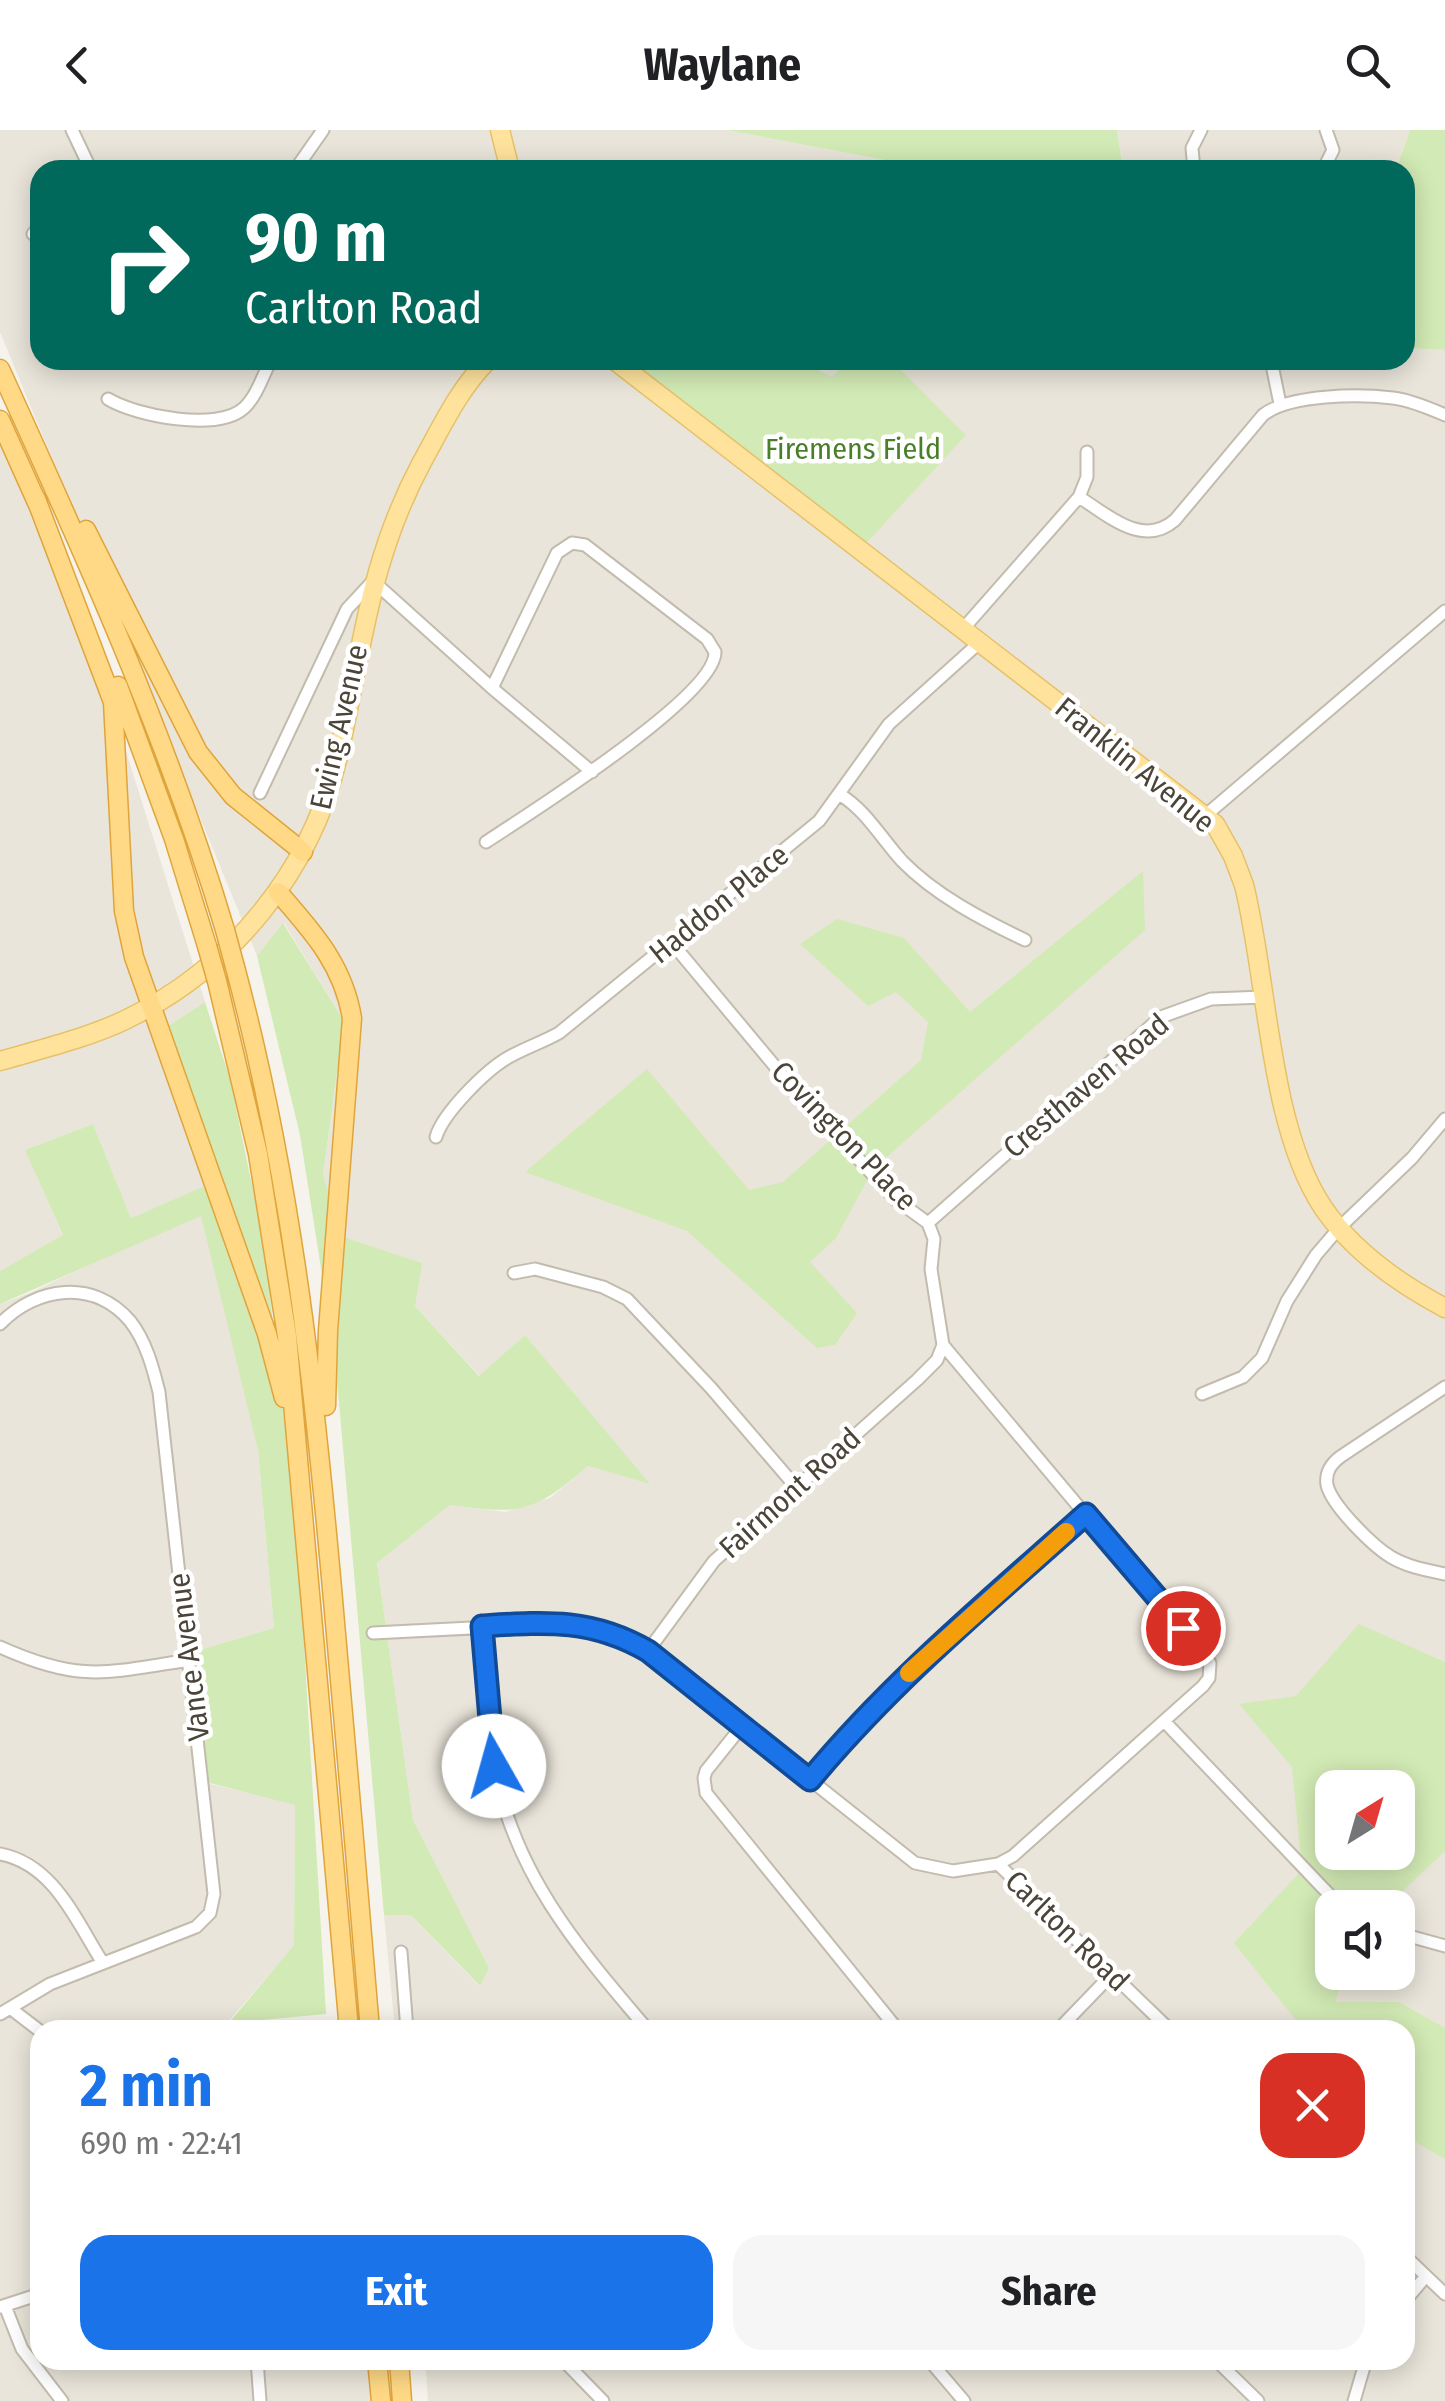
<!DOCTYPE html>
<meta charset="utf-8">
<style>
:root{--surface:#fff;--page:#f6f6f6;--text:#202124;--muted:#757577;--accent:#1a73e8}
body{margin:0;font-family:"Fira Sans Condensed",sans-serif;background:var(--page);color:var(--text);height:100vh;display:flex;flex-direction:column;font-size:38px;white-space:nowrap}
*{box-sizing:border-box;margin:0}
p{font-size:32px;color:var(--muted)}
.icon{flex:none;width:55px;height:55px;fill:none;stroke:currentColor;stroke-width:2;stroke-linecap:round;stroke-linejoin:round}
.map{position:relative;flex:1;overflow:hidden}
.drawer{position:absolute;left:30px;top:1890px;width:1385px;height:350px;display:flex;flex-direction:column;background:var(--surface);border-radius:30px;box-shadow:0 5px 25px #0003}
.drawer>*{flex:none}
.banner{position:absolute;left:30px;top:30px;width:1385px;height:210px;border-radius:30px;box-shadow:0 5px 25px #0003;background:#00695c;color:#fff;overflow:hidden}
.needle{width:65px;rotate:37deg}
.tools{position:absolute;left:1315px;top:1640px;display:grid;gap:20px}
.tools a{display:grid;place-items:center;width:100px;height:100px;border-radius:20px;background:var(--surface);box-shadow:0 5px 25px #0003;font-size:50px}
.pin{position:absolute;display:grid;place-items:center;width:85px;height:85px;color:#fff;margin:-42px;border:5px solid #fff;border-radius:50%;box-shadow:0 2px 10px #0007}
.me{position:absolute;width:110px;margin:-55px;rotate:353deg;stroke-linejoin:round;filter:drop-shadow(0 0 8px #0008)}
.turn{display:flex;align-items:center;gap:35px;height:210px;padding:0 50px;font-size:45px}
.turn .icon{width:130px;height:130px;stroke-width:2.5}
.turn b{display:block;font-size:70px;line-height:85px}
.round{display:grid;place-items:center;flex:none;width:105px;height:105px;border-radius:30px;background:var(--page)}
.head{display:flex;align-items:center;justify-content:space-between;height:170px;padding:0 50px}
h1{font-size:60px;font-weight:700;line-height:75px;color:var(--accent)}
.button{display:flex;gap:20px;margin-top:auto;padding:20px 50px}
.button a{flex:1;height:115px;border-radius:30px;background:var(--accent);color:#fff;font-size:40px;font-weight:700;line-height:115px;text-align:center}
.button a+a{background:var(--page);color:var(--text)}
header{display:flex;justify-content:space-between;align-items:center;height:130px;padding:0 50px;background:var(--surface);font-size:45px;font-weight:700}
.map>svg:first-child{display:block}
</style>
<header><svg class="icon" aria-label="back" viewBox="0 0 24 24"><path d="M15 5l-7 7 7 7"/></svg>Waylane<svg class="icon" aria-label="search" viewBox="0 0 24 24"><circle cx="10" cy="10" r="6"/><path d="M15 15l6 6"/></svg></header>
<div class="map">
<svg width="1445" height="2271" viewBox="0 0 1445 2271">
<rect width="100%" height="100%" fill="#f6f3ec"/>
<!-- residential -->
<path fill="#eae5da" fill-rule="evenodd" d="M0 0H727L937 40H40V230H1405V218L1445 220V2271H428L425 2230H1405V1900H395L384 1785H411L479 1856 489 1838 413 1690 377 1433 450 1375 505 1382 550 1368 588 1336 648 1353 525 1205 480 1246 415 1176 343 1107 323 1045 344 891 284 793 257 826 0 202ZM1332 1658H1398V1722H1332ZM1332 1778H1398V1842H1332Z
M1117 0H1410L1396 40H1123Z
M0 310 64 425 205 872 168 896 217 1051 131 1088 93 994 26 1020 63 1106 0 1141Z
M213 1075 258 1320 274 1499 206 1653 295 1674 294 1816 221 1900H40V2230H370L373 2271H0V1174L32 1162Z"/>
<!-- green -->
<path fill="#d2eab5" fill-rule="evenodd" d="M727 0H1117L1123 40H937Z
M1410 0H1445V220L1405 218V40H1396Z
M648 230H807L808 235 832 247 849 230H891L966 305 860 420 640 250Z
M1143 741 1145 800 873 1039 836 1108 810 1132 857 1183 835 1215 817 1218 687 1101 525 1042 647 939 749 1060 783 1052 921 930 928 892 896 862 868 876 800 814 837 789 904 808 970 882Z
M283 793 344 891 323 1045 343 1107 422 1133 415 1176 479 1246 525 1205 650 1354 588 1336C533 1383 521 1385 450 1375L377 1433 413 1690 489 1838 480 1856 411 1785H384L335 1227 300 1005 257 826Z
M205 872 230 949 264 1113 298 1413 326 1884 229 1893 294 1815 295 1675 206 1652 197 1521 274 1498 258 1320 201 1086 0 1174V1141L63 1105 25 1020 93 994 131 1088 216 1051 168 896Z
M1359 1494 1445 1532V1721L1386 1777 1332 1778V1842L1345 1843 1335 1872H1399L1445 1898V2029L1405 2006V1900H1304L1234 1813 1302 1740 1292 1637 1239 1574 1296 1566ZM1332 1658H1398V1722H1332Z"/>
<g fill="none" stroke-linecap="round" stroke-linejoin="round">
<!-- minor casing -->
<g stroke="#c2bbae" stroke-width="15">
<path id="minor" d="M72 0 91 40
M295 40 323 0
M1194 40 1192 18 1201 0
M1323 40 1333 20 1326 0
M33 104 40 95
M1271 230 1280 274
M108 269C136 286 218 302 244 278 257 266 263 245 271 230
M1079 367C1109 386 1143 418 1175 390L1263 285C1290 264 1359 264 1393 268 1410 270 1429 278 1445 285
M963 499 1079 367 1087 347V322
M260 663 347 479 373 451 492 558 592 642
M839 664C866 680 881 708 902 731 935 765 983 790 1025 810
M1206 685 1445 481
M486 712C527 685 716 566 715 522L707 509 585 415 572 413 557 423 492 558
M672 813 783 946 895 1069 928 1093 934 1109 931 1139 943 1215 1210 1533 1209 1548 1203 1556 1013 1726 998 1734
M436 1007C443 983 486 940 509 927 525 918 543 912 559 903L819 691 889 594 980 512
M928 1093 1161 887 1211 869 1265 867
M514 1143 535 1139 603 1157 627 1169 711 1258 796 1357
M0 1194C36 1157 93 1148 130 1191 146 1211 153 1238 159 1262L214 1764 210 1783 196 1797 50 1854 0 1884
M1445 1257 1340 1327C1331 1334 1325 1342 1327 1355 1332 1376 1373 1416 1391 1427 1408 1437 1426 1440 1445 1444
M1202 1264 1243 1247 1262 1228 1287 1171 1316 1125 1339 1098 1412 1028 1445 989
M482 1496C485 1542 487 1588 494 1633 512 1742 579 1819 648 1900
M373 1503 572 1493 613 1503 648 1521 915 1733 953 1741 998 1734 1170 1900
M0 1517C80 1553 106 1543 189 1530
M648 1521 714 1431 917 1250 937 1230 943 1215
M1164 1591 1342 1778
M742 1596 706 1641 704 1648 706 1663 898 1900
M810 1650C892 1551 991 1469 1086 1383
M0 1724C54 1734 76 1791 103 1833
M1398 1803 1445 1816
M401 1822 407 1900
M10 1878 40 1901
M1058 1900 1112 1844
M1405 2126 1445 2164
M1405 2171 1426 2146
M5 2176 22 2219 62 2271
M0 2177 40 2164
M257 2230 260 2271
M563 2230 603 2271
M929 2230 964 2271
M1216 2230 1258 2271
M1354 2271 1366 2230"/>
</g>
<!-- primary casing -->
<g stroke="#e6c16a" stroke-width="21">
<path id="primary" d="M500 0 510 40
M614 230 1215 694 1233 726 1244 755C1268 851 1269 995 1322 1076 1352 1121 1398 1153 1445 1178
M0 931C41 919 84 909 123 891 232 839 313 740 339 622 363 516 369 431 422 332 442 296 459 259 488 230"/>
</g>
<!-- trunk casing -->
<g stroke="#e0a43c" stroke-width="21">
<path id="trunk" d="M0 239C84 423 167 606 225 800
M0 290 39 377
M36 369 113 572 124 781 134 827 267 1204 284 1268
M86 400 198 622 233 666 303 722
M118 556 174 709 207 816
M278 762C312 801 343 834 352 888L328 1201 326 1276
M235 837C293 1053 316 1271 335 1493 347 1629 359 1764 370 1900
M217 851 258 1024 287 1206 349 1900
M377 2230 381 2271
M399 2230 402 2271"/>
</g>
<!-- minor -->
<use href="#minor" stroke="#fff" stroke-width="11"/>
<!-- primary -->
<use href="#primary" stroke="#ffe39c" stroke-width="18"/>
<!-- trunk -->
<use href="#trunk" stroke="#ffd985" stroke-width="18"/>
<!-- trunk-bridge casing -->
<g stroke="#e0a43c" stroke-width="21" stroke-linecap="butt">
<path id="trunk-bridge" d="M225 800 235 837
M207 816 217 851"/>
</g>
<!-- trunk-bridge -->
<use href="#trunk-bridge" stroke="#ffd985" stroke-width="18"/>
</g>
<g fill="none" stroke-linecap="round" stroke-linejoin="round">
<!-- route casing -->
<g stroke="#114b97" stroke-width="25">
<path id="route" d="M494 1636 482 1496C545 1492 591 1488 648 1521L810 1650C892 1551 991 1469 1086 1384L1183 1498"/>
</g>
<!-- route -->
<use href="#route" stroke="#1a73e8" stroke-width="18"/>
<!-- slow -->
<path stroke="#f59e0b" stroke-width="18" d="M909 1543 1066 1402"/>
</g>
<g text-anchor="middle" stroke-width="9" stroke-linejoin="round" paint-order="stroke">
<!-- park labels -->
<g font-size="30" fill="#4a7f2a" stroke="#fff">
<text x="853" y="329">Firemens Field</text>
</g>
<!-- street labels -->
<g font-size="30" fill="#4b4439" stroke="#fff">
<text transform="translate(339 597) rotate(-77)" y="10">Ewing Avenue</text>
<text transform="translate(1135 635) rotate(39)" y="10">Franklin Avenue</text>
<text transform="translate(719 774) rotate(-39)" y="10">Haddon Place</text>
<text transform="translate(1086 956) rotate(-40)" y="10">Cresthaven Road</text>
<text transform="translate(844 1006) rotate(46)" y="10">Covington Place</text>
<text transform="translate(790 1363) rotate(-42)" y="10">Fairmont Road</text>
<text transform="translate(189 1527) rotate(-97)" y="10">Vance Avenue</text>
<text transform="translate(1067 1801) rotate(44)" y="10">Carlton Road</text>
</g>
</g>
</svg>
<div class="tools">
<a><svg class="needle" viewBox="-14 -14 28 28"><path d="M0-13l5 13h-10z" fill="#e53935"/><path d="M0 13l5-13h-10z" fill="#757577"/></svg></a>
<a><svg class="icon" aria-label="sound" viewBox="0 0 24 24"><path d="M4 9h4l5-4v14l-5-4H4zM17 9q2 3 0 6"/></svg></a>
</div>
<div class="pin" style="left:1183px;top:1498px;background:#d93025"><svg class="icon" aria-label="arrive" viewBox="0 0 24 24"><path d="M6 21V4h12l-3 4 3 4H6"/></svg></div>
<svg class="me" style="left:494px;top:1636px" viewBox="-20 -20 40 40"><circle r="19" fill="#fff"/><path d="M0-13L10 11 0 6-10 11z" fill="#1a73e8"/></svg>
<div class="banner">
<div class="turn"><svg class="icon" aria-label="right" viewBox="0 0 24 24"><path d="M7 20v-9h11M14 6l5 5-5 5"/></svg><div><b>90 m</b>Carlton Road</div></div>
</div>
<section class="drawer">
<div class="head"><div><h1>2 min</h1><p>690 m · 22:41</p></div><a class="round" style="background:#d93025;color:#fff"><svg class="icon" aria-label="close" viewBox="0 0 24 24"><path d="M6 6l12 12M18 6L6 18"/></svg></a></div>
<div class="button"><a>Exit</a><a>Share</a></div>
</section>
</div>
